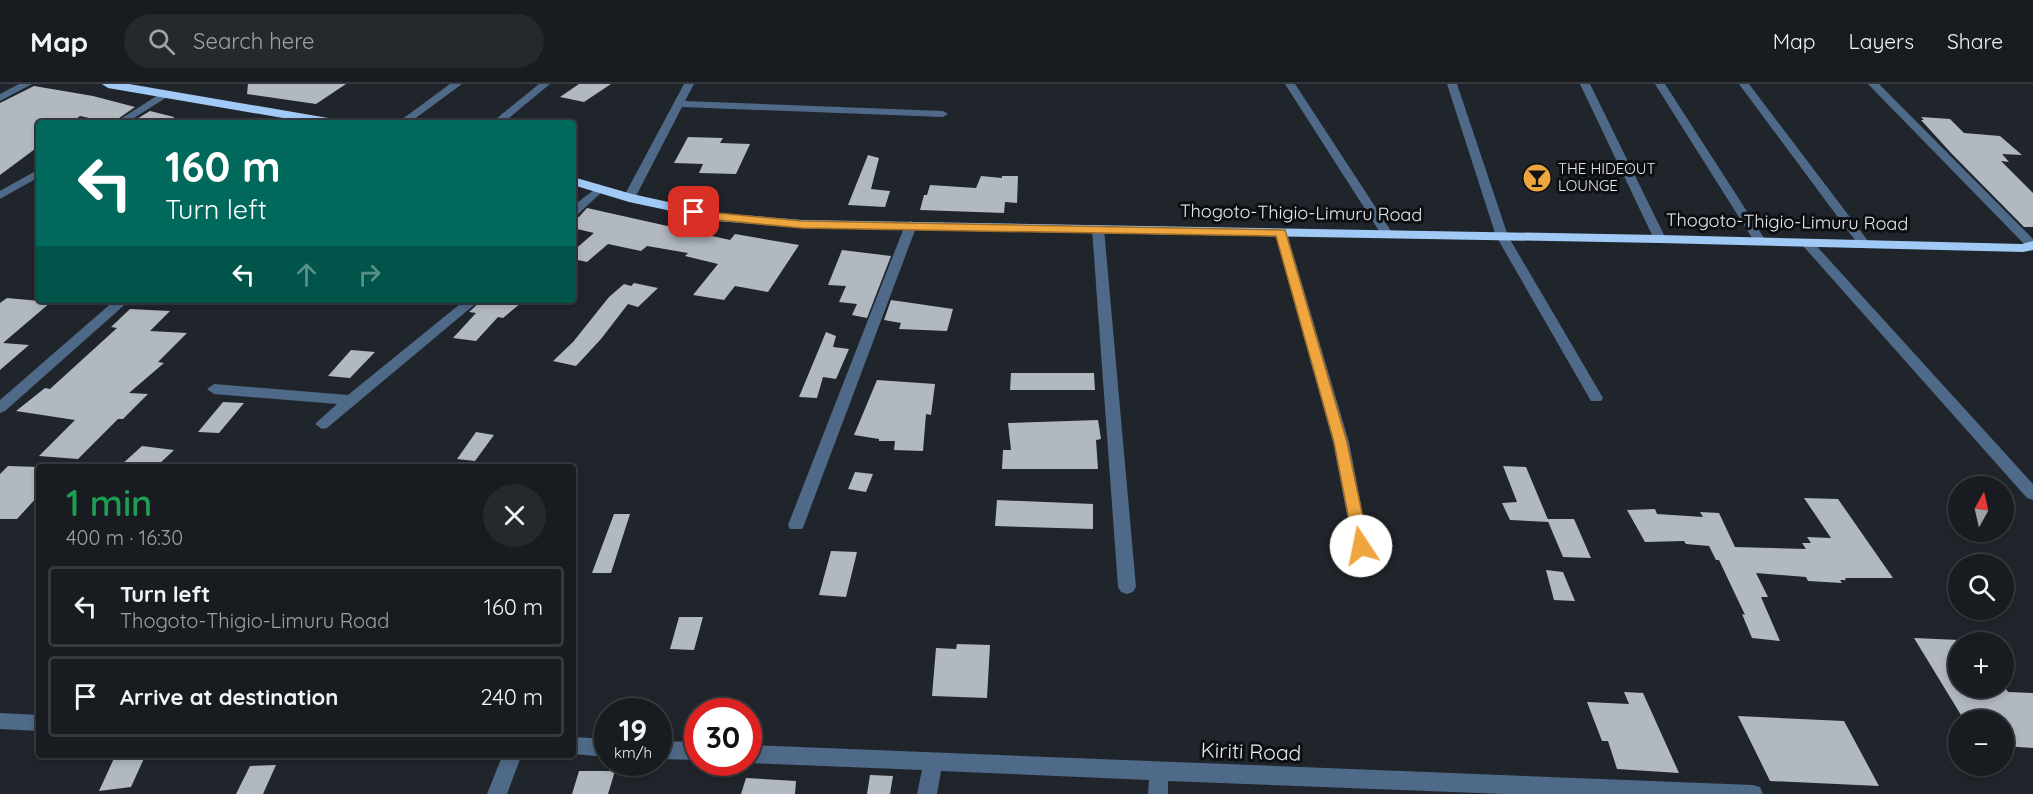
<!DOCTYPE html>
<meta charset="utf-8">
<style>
:root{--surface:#181c20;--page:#25292d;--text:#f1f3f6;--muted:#9fa1a5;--line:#363a3e}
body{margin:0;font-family:Quicksand,sans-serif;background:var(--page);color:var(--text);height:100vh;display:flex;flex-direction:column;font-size:22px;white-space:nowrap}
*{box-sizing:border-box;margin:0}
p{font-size:20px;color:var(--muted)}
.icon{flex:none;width:33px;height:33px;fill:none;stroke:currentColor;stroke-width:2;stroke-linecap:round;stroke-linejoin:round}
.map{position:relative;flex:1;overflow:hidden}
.side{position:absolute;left:36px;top:380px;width:540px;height:294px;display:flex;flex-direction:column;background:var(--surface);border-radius:6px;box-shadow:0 3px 9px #0003,0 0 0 2px var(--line)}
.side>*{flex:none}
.top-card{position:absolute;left:36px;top:36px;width:540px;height:183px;border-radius:6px;box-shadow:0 3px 9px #0003,0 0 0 2px var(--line);background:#00695c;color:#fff;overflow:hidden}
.needle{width:39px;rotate:8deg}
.fabs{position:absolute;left:1948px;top:392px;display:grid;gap:12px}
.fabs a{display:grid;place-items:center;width:66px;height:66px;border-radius:50%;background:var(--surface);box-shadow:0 3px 9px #0003,0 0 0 2px var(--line);font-size:30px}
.speed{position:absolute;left:594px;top:614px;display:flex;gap:12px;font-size:30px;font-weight:700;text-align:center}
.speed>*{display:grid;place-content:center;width:78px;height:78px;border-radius:50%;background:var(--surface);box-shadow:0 3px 9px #0003,0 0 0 2px var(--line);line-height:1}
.speed small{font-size:15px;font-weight:400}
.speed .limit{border:9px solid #d22;background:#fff;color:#111}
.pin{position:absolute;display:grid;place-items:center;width:51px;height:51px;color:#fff;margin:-26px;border-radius:12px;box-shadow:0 3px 9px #0006}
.me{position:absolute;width:66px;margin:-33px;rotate:349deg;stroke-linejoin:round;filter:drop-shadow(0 0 4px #0008)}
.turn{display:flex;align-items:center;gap:21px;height:126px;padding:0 30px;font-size:27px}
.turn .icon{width:78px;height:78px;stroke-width:2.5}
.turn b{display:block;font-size:42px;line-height:51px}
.lanes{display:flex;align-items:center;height:57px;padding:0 30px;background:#0003;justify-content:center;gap:30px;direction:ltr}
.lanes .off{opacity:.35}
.round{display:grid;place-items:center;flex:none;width:63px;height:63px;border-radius:32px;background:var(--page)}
.headline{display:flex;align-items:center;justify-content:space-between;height:102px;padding:0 30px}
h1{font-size:36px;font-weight:600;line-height:45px;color:#1e9e55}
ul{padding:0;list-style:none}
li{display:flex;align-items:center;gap:18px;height:81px;margin:0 12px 9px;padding:0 18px;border:3px solid var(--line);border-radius:6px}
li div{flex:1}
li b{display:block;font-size:22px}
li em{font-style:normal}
header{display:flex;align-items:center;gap:36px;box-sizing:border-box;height:84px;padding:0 30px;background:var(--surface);border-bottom:2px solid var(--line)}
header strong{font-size:28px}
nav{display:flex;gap:33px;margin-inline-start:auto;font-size:21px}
.search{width:420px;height:54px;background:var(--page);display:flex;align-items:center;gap:15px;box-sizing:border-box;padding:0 21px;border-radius:33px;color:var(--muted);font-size:22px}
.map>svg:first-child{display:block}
</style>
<header>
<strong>Map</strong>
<div class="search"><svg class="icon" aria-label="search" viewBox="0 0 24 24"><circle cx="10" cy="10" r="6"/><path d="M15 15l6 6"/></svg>Search here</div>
<nav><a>Map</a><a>Layers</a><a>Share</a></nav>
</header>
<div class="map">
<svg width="2033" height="710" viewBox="0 0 2033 710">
<rect width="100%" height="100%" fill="#20252b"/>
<!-- building -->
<path fill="#b1b8bf" d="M248 0H346L316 20 247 10Z
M579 0H611L584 18 560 13Z
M34 2 93 12 135 23 112 39 80 32 71 39H39V62L0 91V19Z
M150 27 174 33V39H130Z
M1921 33 1950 35 1964 49 2000 52 2022 71 2002 70 2009 78 2001 77 2033 109V143H2024L1952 70 1921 36H1924Z
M688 53 723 54 720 59 750 60 736 90 699 89 703 80 674 79Z
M868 71 879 74 871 105 890 107 885 123 848 121Z
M981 92 1002 94V92H1018L1017 119 1005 118 1004 129 920 126 924 111H927L930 101 976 104Z
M587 124 730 156 735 150 799 161 768 208 735 202 724 216 693 211 718 180 685 172 688 169 647 162 641 167 608 160 587 178 573 175V167L594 149 573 144V134L579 133Z
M842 166 891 172 867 234 852 231 857 220 839 218 846 202 828 201Z
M634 199 658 204 638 223 628 220 601 255 576 282 553 277 573 258 609 213 624 200 631 202Z
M7 214 51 218 3 259 29 261 0 286V219Z
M482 216 521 219 503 234 498 233 476 257 453 254 476 229 469 228Z
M891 216 953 225 947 247 899 245 901 239 884 236Z
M130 225 170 227 150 247 187 249 158 278 164 279 129 309 148 310 123 335H118L78 375 39 372 75 336 16 327 45 304 50 305 117 244 111 243Z
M826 248 836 252 833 263 849 265 836 295 823 293 817 314 799 313Z
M351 266 375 268 350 294 328 292Z
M1011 289H1094L1095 306H1010Z
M877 296 935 300 931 331 926 330 923 367 894 366 895 357H879V355L854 351Z
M223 318 244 319 219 349 198 348Z
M1098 336 1101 355 1096 356 1098 385H1002L1003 366H1011L1008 339Z
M476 348 494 351 475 377 457 375Z
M142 362 174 366 157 382H120Z
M8 382 39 383V411L17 435H0V390Z
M1503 382 1526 383 1549 438 1510 436 1502 419 1517 418Z
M855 388 873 390 866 408 848 405Z
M1804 414 1838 415 1893 494H1845L1846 496H1840L1842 499 1808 497 1806 493 1756 489 1768 513H1761L1780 557 1752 554 1742 530 1745 531 1719 476H1716L1709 462 1686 460 1684 457 1645 458 1627 426 1655 425 1657 430 1703 433 1700 428 1719 429 1735 463 1806 465 1802 459H1811L1807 453 1831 454Z
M997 416 1093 420V445L995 442Z
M614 430H630L611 489H592Z
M1547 435H1574L1591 474 1563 473Z
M831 467 857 468 846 513 819 511Z
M1546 486 1563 488 1575 517 1554 516Z
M679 533H703L694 566 670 565Z
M1914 554 1959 556V603H2005L2008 608 2033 609V664L2004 662V636H1964Z
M957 560 990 561 987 614 932 612 936 564 956 565Z
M1624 608 1643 609 1679 689 1617 685 1608 657H1602L1587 618 1629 620Z
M1738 632 1844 637 1879 702 1770 697Z
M116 670H146L131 703 99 707Z
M276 681 263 710H236L250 682Z
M579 687H615L608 710H572Z
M870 691 893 692 890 710H867Z
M746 694 796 697 795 710H741Z"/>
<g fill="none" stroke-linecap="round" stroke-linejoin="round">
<!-- street -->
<path fill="#4f6a88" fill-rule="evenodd" d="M19 0H32L0 17V10Z
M450 0H462L409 39H397Z
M539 0H550L503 39H491Z
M684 0H694L685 17 943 27 948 30 943 33 682 23 635 114 633 116H625L623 114Z
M1285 0H1295L1393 150 1391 153H1383Z
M1447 0H1457L1508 152 1603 314 1601 317H1591L1496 152Z
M1580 0H1590L1666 155 1664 158 1660 159 1654 155Z
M1655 0H1665L1766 157 1764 160 1760 161 1754 157Z
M1739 0H1749L1868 157V163H1860Z
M1868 0H1879L2033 155V164H2028Z
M163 8 172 10 126 39H114Z
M39 85V93L0 115V107Z
M599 102 603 103V107L577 131 573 132V122Z
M911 137 917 141 804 441 802 445H790L788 441 905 141Z
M1098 141 1104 145 1136 503 1133 508 1127 510 1121 508 1118 503 1092 145Z
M1281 145 1287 149 1349 358 1369 462 1367 466 1361 468 1355 466 1353 462 1333 358 1275 149Z
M1808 156 1812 157 2033 400V416L2027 414 1804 163V157Z
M115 216H130L5 327 0 329V316Z
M465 216H480L327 344 322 345 315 340 337 320 214 310 207 305 214 300 348 311Z
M0 629 39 631V647L0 645Z
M573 653 608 655V673L573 670Z
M658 657 698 658V676L658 675Z
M748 661 1753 701 1760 703 1763 710H1505L1168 697V710H1148L1149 696 941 687 937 710H917L922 686 748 679 746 678H748Z
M503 670H522L507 710H487Z"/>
<!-- highway -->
<path fill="#a0c9f6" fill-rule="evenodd" d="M102 0H129L334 35 340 39H312L108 4Z
M573 93 632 110 718 129 802 136 1660 151 2022 160 2033 157V166L2023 168 1660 159 802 144 718 137 629 118 573 101Z"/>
</g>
<!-- route -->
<path fill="#f0a63f" stroke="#9c6c29" stroke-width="1.5" d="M694 125 718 129 802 137 1285 146 1347 358 1369 462 1367 466H1356L1354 462 1334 358 1276 152 802 144 718 136 690 130 689 128Z"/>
<!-- icons -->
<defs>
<g id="bar-disc" transform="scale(1.5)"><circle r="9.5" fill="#f0a63f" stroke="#0c0e11"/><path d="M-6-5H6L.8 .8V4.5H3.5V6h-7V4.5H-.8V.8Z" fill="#111"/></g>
</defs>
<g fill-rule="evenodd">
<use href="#bar-disc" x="1537" y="94"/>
</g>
<g text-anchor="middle" stroke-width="6" stroke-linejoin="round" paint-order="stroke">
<!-- far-poi labels -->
<g font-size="15" fill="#e6e9ed" stroke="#0c0e11" text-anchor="start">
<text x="1558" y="90">THE HIDEOUT<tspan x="1558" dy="17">LOUNGE</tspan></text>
</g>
<!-- street labels -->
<g font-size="18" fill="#e6e9ed" stroke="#0c0e11">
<text transform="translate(1301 129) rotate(1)" y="6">Thogoto-Thigio-Limuru Road</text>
<text transform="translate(1787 138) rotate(1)" y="6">Thogoto-Thigio-Limuru Road</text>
</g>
<!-- near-street labels -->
<g font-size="21" fill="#e6e9ed" stroke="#0c0e11">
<text transform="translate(1251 668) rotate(2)" y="7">Kiriti Road</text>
</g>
</g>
</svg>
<div class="fabs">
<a><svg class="needle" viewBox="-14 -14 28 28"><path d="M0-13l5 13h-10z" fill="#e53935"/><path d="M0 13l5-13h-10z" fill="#9fa1a5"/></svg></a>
<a><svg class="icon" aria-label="search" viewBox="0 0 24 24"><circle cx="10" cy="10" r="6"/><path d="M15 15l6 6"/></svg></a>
<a>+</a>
<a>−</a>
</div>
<div class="speed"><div>19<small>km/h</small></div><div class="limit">30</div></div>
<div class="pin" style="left:694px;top:128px;background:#d93025"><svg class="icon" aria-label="arrive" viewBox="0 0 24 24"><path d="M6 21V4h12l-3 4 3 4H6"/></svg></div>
<svg class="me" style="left:1361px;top:462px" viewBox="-20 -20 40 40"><circle r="19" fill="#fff"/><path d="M0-13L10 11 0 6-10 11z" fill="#f0a63f"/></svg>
<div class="top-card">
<div class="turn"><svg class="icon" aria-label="left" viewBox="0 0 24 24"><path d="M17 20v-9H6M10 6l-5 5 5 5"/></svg><div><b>160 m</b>Turn left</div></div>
<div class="lanes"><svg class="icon" aria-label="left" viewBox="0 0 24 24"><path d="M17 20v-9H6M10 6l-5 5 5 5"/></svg><svg class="icon off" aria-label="ahead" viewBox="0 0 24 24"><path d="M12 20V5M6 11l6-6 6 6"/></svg><svg class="icon off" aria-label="right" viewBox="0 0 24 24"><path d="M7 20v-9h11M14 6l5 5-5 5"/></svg></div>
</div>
<section class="side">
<div class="headline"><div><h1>1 min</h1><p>400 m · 16:30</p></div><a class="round"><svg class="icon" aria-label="close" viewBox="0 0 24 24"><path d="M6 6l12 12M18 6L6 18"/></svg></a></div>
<ul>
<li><svg class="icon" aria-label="left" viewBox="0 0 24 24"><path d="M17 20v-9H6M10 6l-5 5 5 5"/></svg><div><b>Turn left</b><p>Thogoto-Thigio-Limuru Road</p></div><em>160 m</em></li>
<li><svg class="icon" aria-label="arrive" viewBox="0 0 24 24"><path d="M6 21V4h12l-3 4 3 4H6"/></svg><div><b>Arrive at destination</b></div><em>240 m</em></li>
</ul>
</section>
</div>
